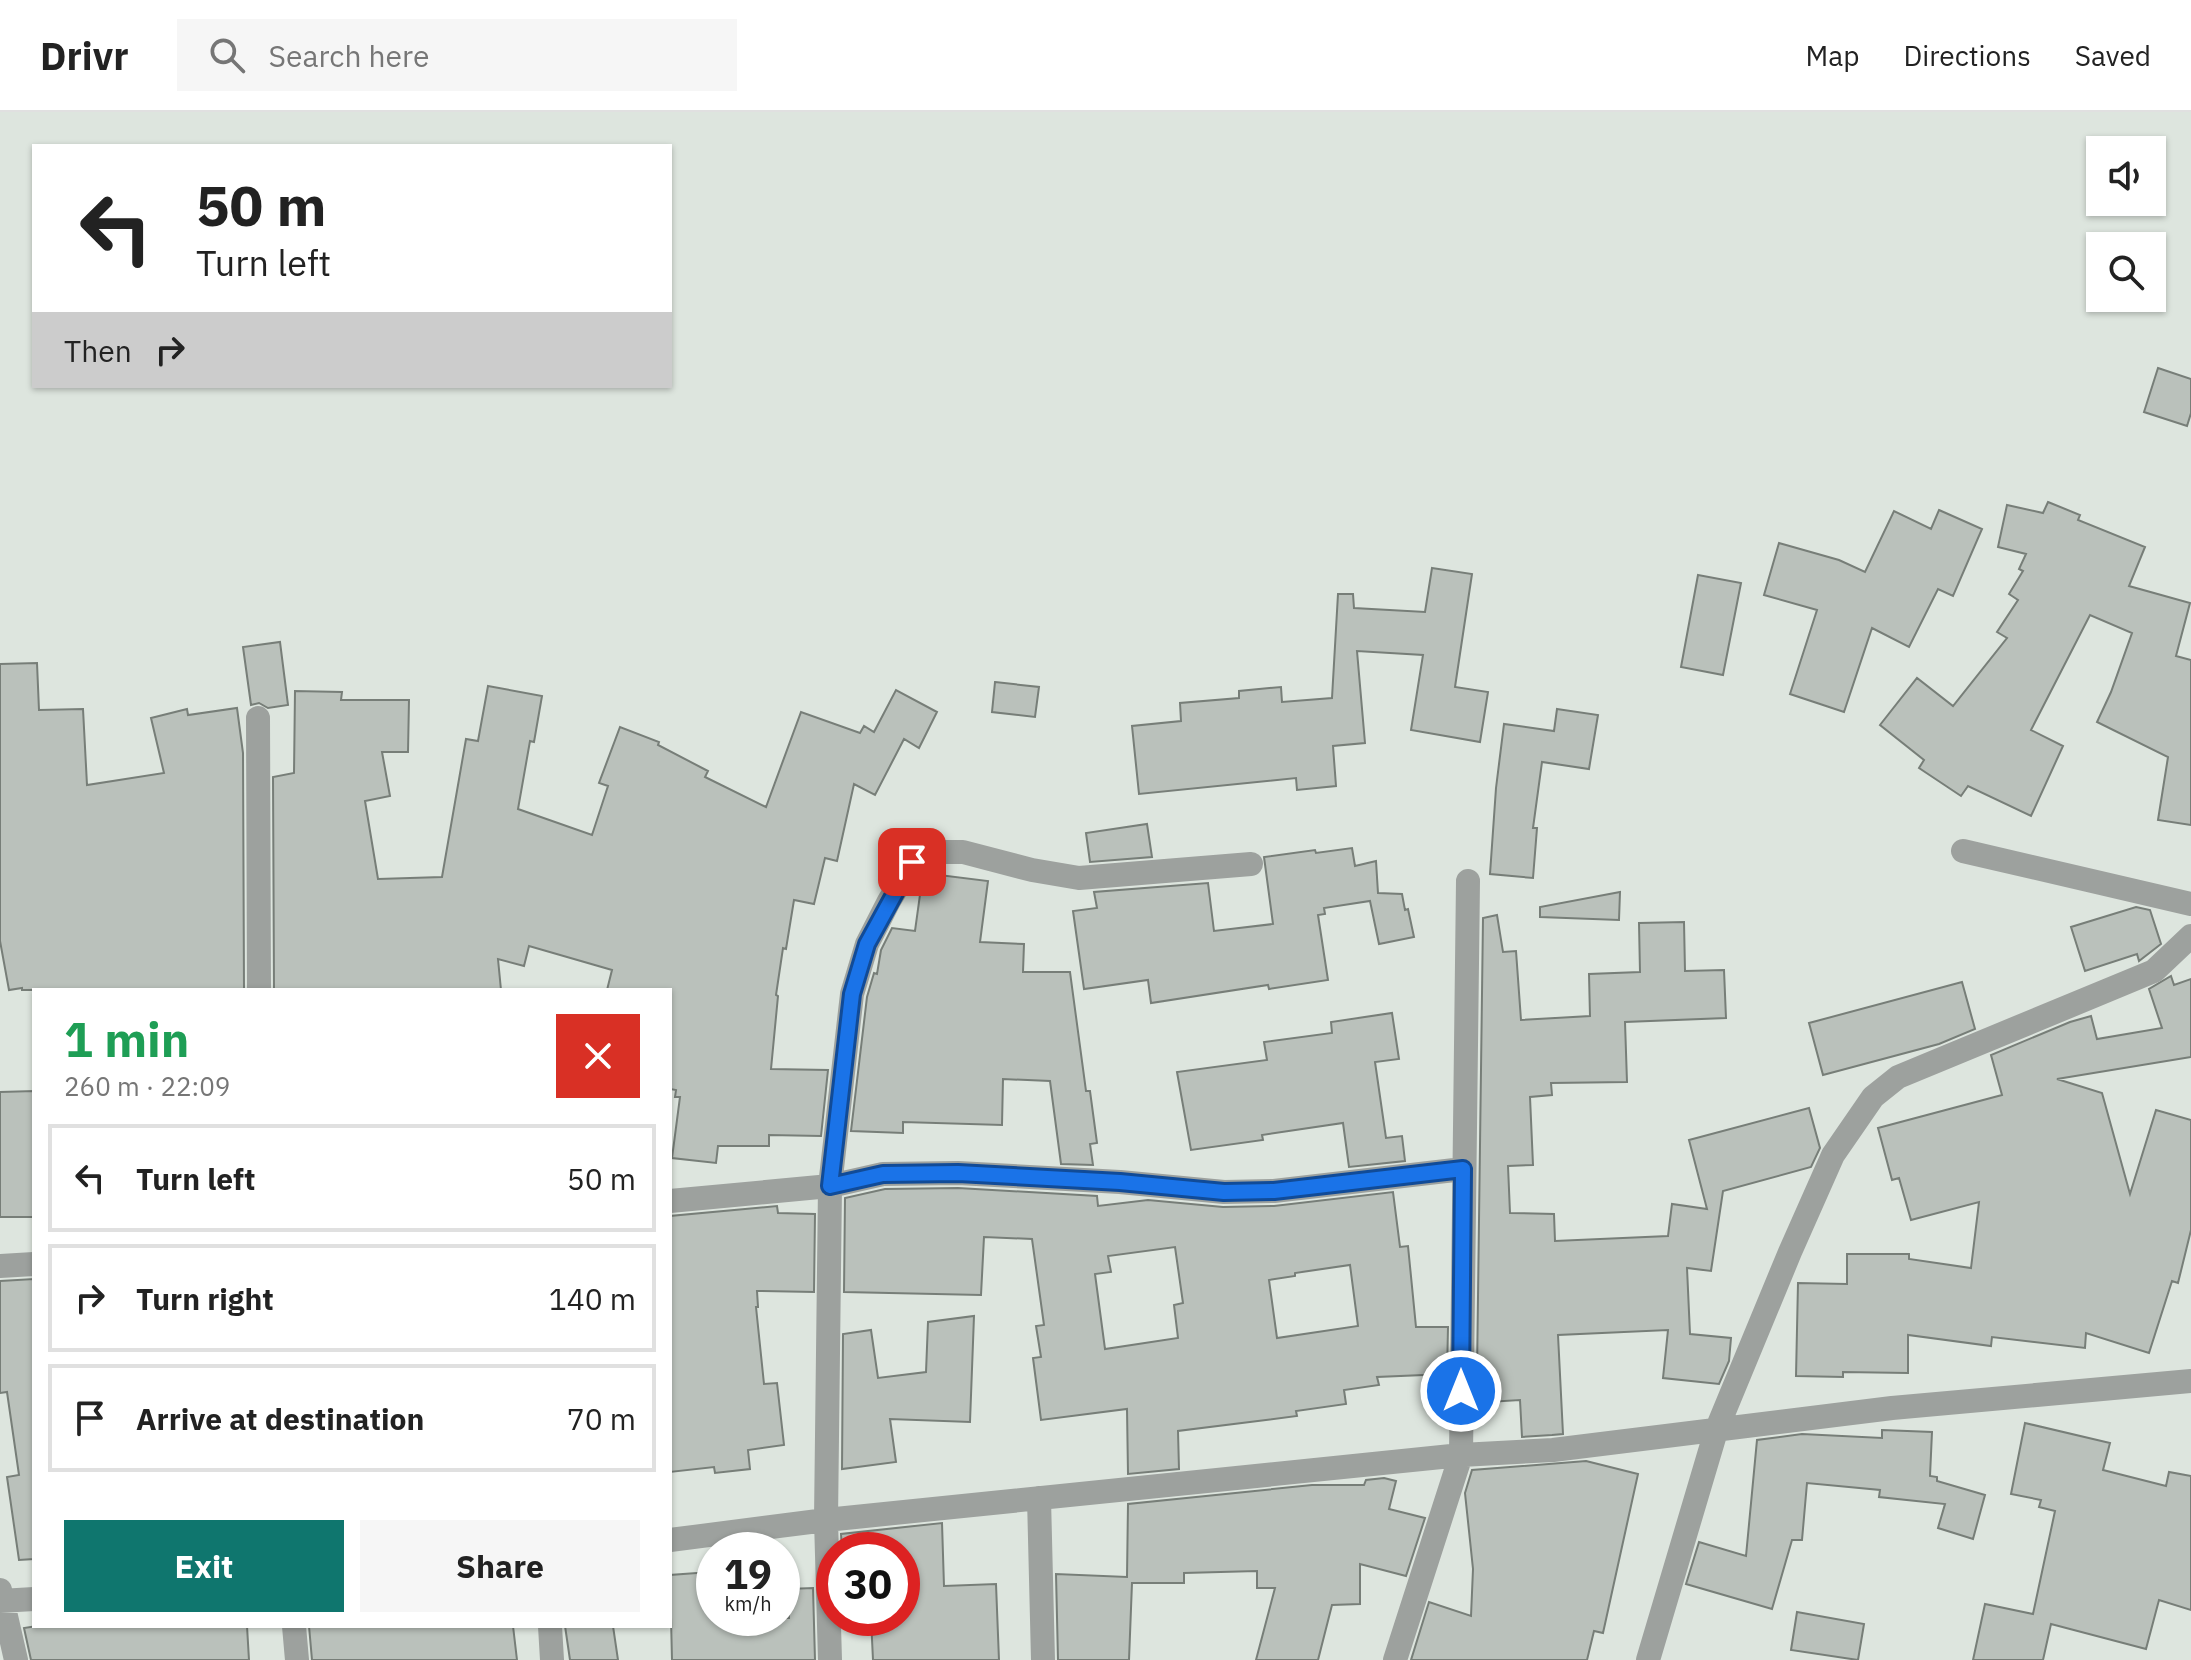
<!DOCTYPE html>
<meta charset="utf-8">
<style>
:root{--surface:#fff;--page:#f6f6f6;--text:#222;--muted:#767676;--line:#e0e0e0;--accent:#0f766e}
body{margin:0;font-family:"IBM Plex Sans",sans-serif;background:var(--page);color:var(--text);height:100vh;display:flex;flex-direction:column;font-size:30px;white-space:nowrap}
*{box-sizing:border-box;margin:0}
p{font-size:26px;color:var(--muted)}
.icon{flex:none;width:44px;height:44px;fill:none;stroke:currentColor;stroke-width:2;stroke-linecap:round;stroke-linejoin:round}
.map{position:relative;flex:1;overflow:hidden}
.sheet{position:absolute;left:32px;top:876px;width:640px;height:640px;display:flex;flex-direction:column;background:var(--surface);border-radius:0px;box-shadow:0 2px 6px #0004}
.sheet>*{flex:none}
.hud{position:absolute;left:32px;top:32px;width:640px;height:244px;border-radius:0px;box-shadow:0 2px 6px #0004;background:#fff;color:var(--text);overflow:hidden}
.controls{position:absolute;left:2086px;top:24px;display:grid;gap:16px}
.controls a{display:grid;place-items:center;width:80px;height:80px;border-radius:0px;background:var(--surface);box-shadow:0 2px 6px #0004;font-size:40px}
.speed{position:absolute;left:696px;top:1420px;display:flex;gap:16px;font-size:40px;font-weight:700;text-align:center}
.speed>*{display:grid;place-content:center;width:104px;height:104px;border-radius:50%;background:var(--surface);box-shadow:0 2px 6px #0004;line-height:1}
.speed small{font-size:20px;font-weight:400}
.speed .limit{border:12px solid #d22;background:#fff;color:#111}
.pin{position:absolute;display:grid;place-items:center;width:68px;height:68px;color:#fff;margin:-34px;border-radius:16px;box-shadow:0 4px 12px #0006}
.me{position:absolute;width:88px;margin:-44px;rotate:0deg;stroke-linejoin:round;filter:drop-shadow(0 0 6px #0008)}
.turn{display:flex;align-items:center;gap:28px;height:168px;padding:0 32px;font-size:36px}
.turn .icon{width:104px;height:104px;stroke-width:2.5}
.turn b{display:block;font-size:56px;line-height:68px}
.then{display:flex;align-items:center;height:76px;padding:0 32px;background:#0003;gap:16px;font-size:30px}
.round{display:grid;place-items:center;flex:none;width:84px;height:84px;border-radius:0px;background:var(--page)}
.head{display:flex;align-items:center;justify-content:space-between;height:136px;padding:0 32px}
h1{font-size:48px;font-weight:700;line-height:60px;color:#1e9e55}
.primary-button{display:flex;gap:16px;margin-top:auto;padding:16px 32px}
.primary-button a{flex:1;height:92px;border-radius:0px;background:var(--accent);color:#fff;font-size:32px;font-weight:700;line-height:92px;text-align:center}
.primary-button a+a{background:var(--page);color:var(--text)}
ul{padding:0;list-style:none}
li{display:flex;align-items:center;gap:24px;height:108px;margin:0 16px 12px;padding:0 16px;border:4px solid var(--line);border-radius:0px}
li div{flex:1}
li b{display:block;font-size:30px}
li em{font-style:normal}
header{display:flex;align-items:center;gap:48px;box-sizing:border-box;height:112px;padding:0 40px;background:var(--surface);border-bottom:2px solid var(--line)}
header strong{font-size:38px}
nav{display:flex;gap:44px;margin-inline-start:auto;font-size:28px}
.search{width:560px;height:72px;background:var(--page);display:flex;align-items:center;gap:20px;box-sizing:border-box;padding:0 28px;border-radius:0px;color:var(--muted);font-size:30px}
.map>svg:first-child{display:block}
</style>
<header>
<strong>Drivr</strong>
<div class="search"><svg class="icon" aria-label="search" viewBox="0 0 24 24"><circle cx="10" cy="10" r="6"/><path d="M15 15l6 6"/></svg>Search here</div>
<nav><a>Map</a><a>Directions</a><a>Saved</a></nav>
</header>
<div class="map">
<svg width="2191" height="1548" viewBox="0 0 2191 1548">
<rect width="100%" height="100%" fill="#dde5de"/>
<!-- building -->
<path fill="#bac1bb" stroke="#777e78" stroke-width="2" fill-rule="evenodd" d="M2158 256 2191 267V301L2187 314 2144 300Z
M2048 390 2080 403 2078 408 2145 435 2129 474 2190 491 2176 544 2191 548V713L2158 708 2168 645 2097 610 2111 580 2132 521 2090 503 2031 618 2063 634 2031 704 1968 674 1961 684 1919 656 1924 648 1880 613 1917 566 1953 594 2007 526 1997 520 2018 488 2009 482 2023 459 2019 457 2026 442 1998 435 2007 393 2043 401Z
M1939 398 1982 417 1953 484 1938 477 1909 535 1872 516 1844 600 1790 582 1817 498 1764 483 1779 431 1839 448 1865 460 1894 399 1931 417Z
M1432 456 1472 462 1455 575 1488 580 1480 630 1411 618 1423 543 1357 539 1365 631 1333 634 1336 674 1297 678 1296 666 1139 682 1132 614 1181 609 1180 591 1239 586V579L1281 575 1282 590 1332 586 1338 482H1353L1354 496 1425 500Z
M1698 463 1741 471 1723 563 1681 555Z
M280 530 288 593 268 596 259 591 251 593 243 535Z
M37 551 39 598 83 597 87 673 164 661 151 606 187 597 188 603 237 596 243 641 244 878H22V876L9 878 0 829V552Z
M995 570 1039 575 1035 605 992 600Z
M488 574 542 584 534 630 530 629 518 697 592 723 608 674 599 671 620 615 659 630 658 633 708 659 705 665 766 695 801 600 860 621 864 614 874 620 896 578 937 600 919 636 904 627 875 683 854 672 837 749 825 746 814 792 794 788 786 837 783 836 776 883 778 884 771 957 828 958 821 1024 769 1023V1034H718L716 1051 672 1046 680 985H675L676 978 670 977V878H607L612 858 529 834 524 854 498 847 501 878H274L273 665 294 661 295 579 342 580 341 588H409L408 640H382L390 684 365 689 378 767 442 765 466 627 478 629Z
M1557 597 1598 603 1589 657 1542 650 1533 716H1537L1533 766 1490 762 1496 676 1504 612 1554 619Z
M1147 712 1152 745 1090 750 1086 721Z
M1352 736 1355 754 1376 749 1378 781 1402 782 1405 798 1408 797 1414 825 1379 832 1370 789 1324 796 1325 802 1318 803 1328 868 1269 877 1268 873 1151 891 1148 868 1084 877 1073 799 1097 796 1094 780 1208 771 1214 819 1273 812 1264 745 1315 738 1316 741Z
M923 761 988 769 980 830 1024 832 1023 860H1070L1086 979H1090L1097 1031 1090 1032 1093 1053 1061 1052 1050 969 1003 967 1002 1013 903 1010V1021L851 1019 867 885 874 861 877 862 881 838 892 816 915 819Z
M1620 780 1619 808 1540 805V795Z
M2136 795 2150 798 2161 832 2139 849 2137 842 2085 859 2071 815Z
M1497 803 1503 840 1516 839 1521 908 1590 904 1589 862 1640 860 1639 811 1684 810 1685 859 1724 858 1726 906 1625 910 1627 970 1551 971 1552 983 1530 985 1533 1053 1508 1054 1510 1101 1554 1102 1555 1129 1668 1124 1672 1092 1707 1097 1689 1028 1809 996 1820 1036 1811 1055 1723 1079 1711 1159 1687 1156 1690 1222 1731 1226 1729 1249 1719 1272 1663 1266 1668 1218 1558 1223 1563 1322 1552 1323 1522 1325 1520 1288 1488 1290 1487 1261H1477L1483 806Z
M2171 864 2174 873 2191 867V945L2057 967 2102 981 2130 1082 2156 998 2191 1008V1118L2178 1171 2172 1169 2149 1241 2086 1221 2085 1236 1992 1225 1991 1234 1908 1223V1261L1843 1260V1265L1796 1264 1798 1171 1847 1172V1142H1909V1147L1971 1156 1979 1090 1911 1108 1899 1066 1892 1068 1878 1016 2002 983 1991 943 2070 910 2091 904 2097 927 2162 916 2149 877Z
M1962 870 1975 917 1939 932 1823 963 1809 911Z
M1392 901 1399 947 1375 950 1386 1026 1402 1024 1405 1049 1349 1055 1343 1011 1262 1023 1263 1028 1191 1038 1177 960 1267 948 1264 930 1332 921 1331 910Z
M34 979V1105H0V980Z
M958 1076 1097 1084 1098 1094 1148 1088 1223 1095 1274 1094 1393 1080 1400 1135 1408 1134 1416 1215H1448L1447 1262 1377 1265 1379 1273 1344 1278 1346 1292 1296 1299 1297 1304 1178 1319 1179 1357 1128 1362 1127 1297 1041 1308 1033 1246 1041 1245 1036 1214 1044 1213 1032 1127 984 1125 981 1183 844 1180 845 1086 885 1077ZM1175 1135 1183 1191 1174 1193 1178 1226 1105 1237 1095 1162 1111 1160 1108 1144ZM1350 1153 1358 1214 1277 1226 1269 1168 1295 1164V1161Z
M777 1094 778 1101 815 1102 814 1180 757 1179 758 1195H756L764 1272 777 1271 784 1333 748 1338 750 1357 715 1361 714 1355 670 1360V1104Z
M34 1167V1447L19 1448 7 1365 19 1363 7 1280 0 1281V1169Z
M974 1204 970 1310 890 1307 896 1350 842 1357 843 1222 871 1218 878 1266 926 1260 928 1210Z
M2025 1311 2110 1331 2103 1358 2166 1374 2169 1360 2191 1364V1498L2159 1488 2146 1537 2051 1512 2043 1548H1973L1985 1492 2033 1502 2055 1399 2039 1395 2041 1388 2011 1382Z
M1882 1318 1932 1320 1930 1364 1937 1365V1369L1985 1383 1973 1427 1938 1416 1945 1392 1879 1385 1880 1378 1807 1371 1802 1428H1792L1772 1497 1686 1472 1699 1430 1746 1444 1757 1328 1802 1322 1882 1326Z
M1586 1349 1638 1362 1603 1521 1594 1519 1587 1548H1411L1429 1490 1471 1504 1473 1457 1465 1381 1472 1358Z
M1384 1366 1396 1369 1389 1397 1425 1406 1406 1464 1360 1452V1492L1332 1493 1318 1548H1256L1275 1476H1257V1459L1184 1461V1471H1132L1129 1548H1058L1056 1462 1127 1465 1128 1392 1312 1373H1364L1366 1368Z
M942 1411 944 1474 996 1472 999 1548H873L871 1506H905L902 1438H842L841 1422Z
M710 1460 713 1506H789L788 1477 813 1476 815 1548H672L670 1463Z
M1797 1500 1864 1512 1858 1548 1791 1538Z
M37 1514H247L249 1548H31L24 1516Z
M309 1514H513L517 1548H312Z
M565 1514H613L618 1548H570Z"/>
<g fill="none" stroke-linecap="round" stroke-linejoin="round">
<!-- minor -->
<path stroke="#9da19e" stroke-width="24" d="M258 606 259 878
M1963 739 2191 792
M670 1089 830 1074 883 1062 958 1061 1120 1070 1224 1080 1274 1079 1463 1057
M0 1154 34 1152
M1039 1386 1043 1548
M670 1428 826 1408 1461 1343 1553 1338 1892 1296 2191 1269
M0 1478 16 1548
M0 1489 34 1487
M294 1514 297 1548
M550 1514 552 1548
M830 1548 826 1408 830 1074 852 882 867 832 889 789 912 750 932 740H963L1032 758 1079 766 1251 752
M1395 1548 1461 1343 1468 769
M1648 1548 1716 1319 1790 1140 1833 1043 1873 985 1898 965 2154 859 2191 824"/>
</g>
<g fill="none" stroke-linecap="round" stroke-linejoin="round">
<!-- route casing -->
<g stroke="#114b97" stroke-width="20">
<path id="route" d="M912 750 867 832 852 882 830 1074 883 1062 958 1061 1120 1070 1224 1080 1274 1079 1463 1057 1461 1279"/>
</g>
<!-- route -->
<use href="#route" stroke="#1a73e8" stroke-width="14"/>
</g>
</svg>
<div class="controls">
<a><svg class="icon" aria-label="sound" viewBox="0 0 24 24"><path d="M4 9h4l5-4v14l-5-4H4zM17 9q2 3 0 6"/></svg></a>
<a><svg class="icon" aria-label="search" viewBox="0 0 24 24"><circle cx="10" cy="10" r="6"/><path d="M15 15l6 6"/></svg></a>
</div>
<div class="speed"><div>19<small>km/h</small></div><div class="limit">30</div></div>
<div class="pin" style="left:912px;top:750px;background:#d93025"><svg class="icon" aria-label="arrive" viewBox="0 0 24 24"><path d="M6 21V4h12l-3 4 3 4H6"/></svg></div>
<svg class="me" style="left:1461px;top:1279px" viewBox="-20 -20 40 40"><circle r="17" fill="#1a73e8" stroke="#fff" stroke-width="3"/><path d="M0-11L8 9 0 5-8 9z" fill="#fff"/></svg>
<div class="hud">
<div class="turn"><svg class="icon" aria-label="left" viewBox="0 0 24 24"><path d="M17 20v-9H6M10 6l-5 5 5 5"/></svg><div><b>50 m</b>Turn left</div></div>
<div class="then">Then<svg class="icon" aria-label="right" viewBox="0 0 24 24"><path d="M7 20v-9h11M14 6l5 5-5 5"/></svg></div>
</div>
<section class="sheet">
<div class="head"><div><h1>1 min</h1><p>260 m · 22:09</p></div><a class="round" style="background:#d93025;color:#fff"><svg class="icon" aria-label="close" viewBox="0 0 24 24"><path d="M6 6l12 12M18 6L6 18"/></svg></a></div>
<ul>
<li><svg class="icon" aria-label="left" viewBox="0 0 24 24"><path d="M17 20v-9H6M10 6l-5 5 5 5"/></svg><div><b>Turn left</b></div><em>50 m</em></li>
<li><svg class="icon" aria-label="right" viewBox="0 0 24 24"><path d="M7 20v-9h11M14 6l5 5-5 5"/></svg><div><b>Turn right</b></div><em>140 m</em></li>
<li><svg class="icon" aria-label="arrive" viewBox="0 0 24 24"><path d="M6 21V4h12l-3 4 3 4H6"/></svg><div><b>Arrive at destination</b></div><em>70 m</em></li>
</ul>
<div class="primary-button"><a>Exit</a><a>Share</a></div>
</section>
</div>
